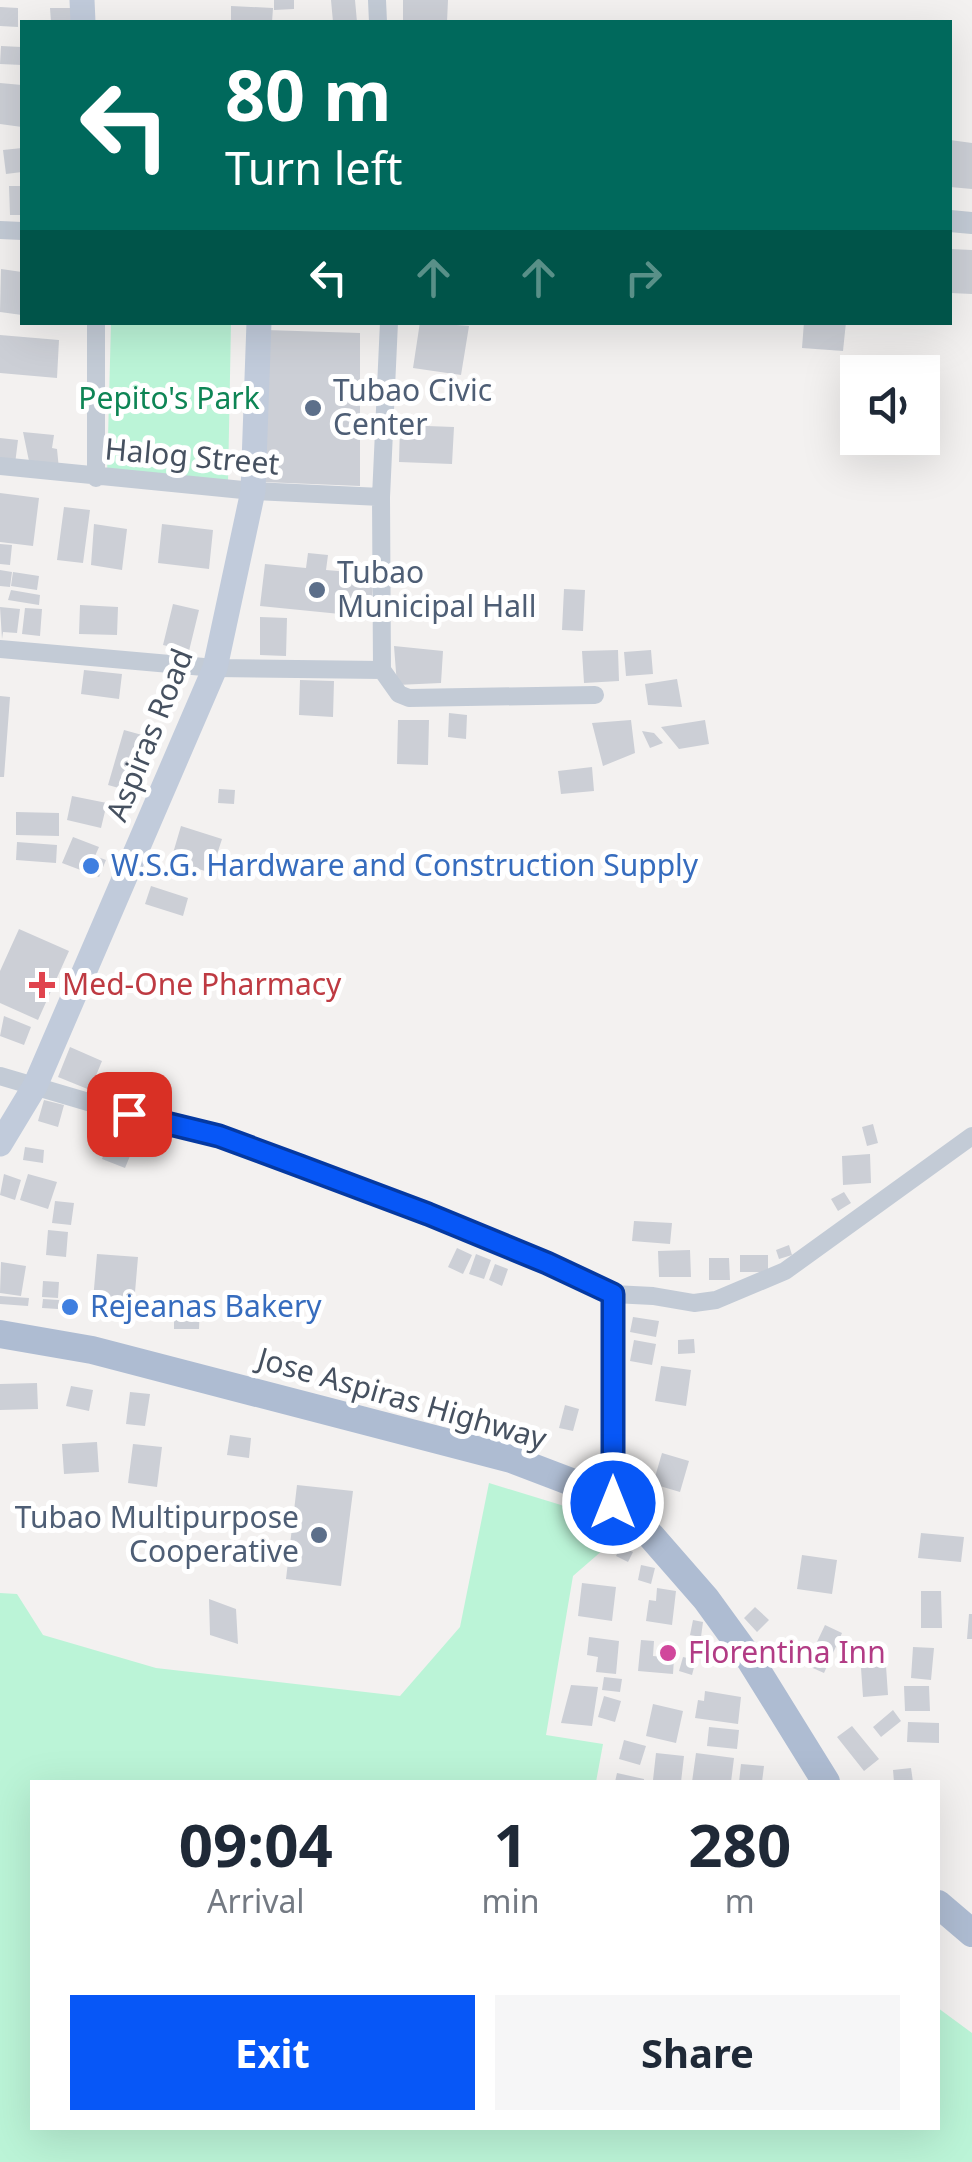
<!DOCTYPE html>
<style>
:root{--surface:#fff;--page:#f6f6f7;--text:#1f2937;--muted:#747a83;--accent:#0757f7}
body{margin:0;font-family:"Noto Sans",sans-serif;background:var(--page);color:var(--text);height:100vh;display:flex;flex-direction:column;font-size:38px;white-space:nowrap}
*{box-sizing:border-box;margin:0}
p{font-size:32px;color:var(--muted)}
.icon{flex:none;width:55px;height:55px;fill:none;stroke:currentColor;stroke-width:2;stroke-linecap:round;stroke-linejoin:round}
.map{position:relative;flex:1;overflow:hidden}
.panel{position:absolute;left:30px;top:1780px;width:910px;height:350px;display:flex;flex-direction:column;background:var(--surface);border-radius:0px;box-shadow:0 10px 40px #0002}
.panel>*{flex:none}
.banner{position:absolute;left:20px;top:20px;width:932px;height:305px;border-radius:0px;box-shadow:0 10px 40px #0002;background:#00695c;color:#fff;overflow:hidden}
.fabs{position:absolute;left:840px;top:355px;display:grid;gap:20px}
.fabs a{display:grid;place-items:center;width:100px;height:100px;border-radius:0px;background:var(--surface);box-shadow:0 10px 40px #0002;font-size:50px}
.pin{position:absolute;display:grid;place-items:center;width:85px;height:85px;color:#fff;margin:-42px;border-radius:20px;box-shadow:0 5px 15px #0006}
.me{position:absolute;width:110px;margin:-55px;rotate:0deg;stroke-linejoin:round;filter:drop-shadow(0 0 8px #0008)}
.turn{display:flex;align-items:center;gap:35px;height:210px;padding:0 40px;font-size:45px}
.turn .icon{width:130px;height:130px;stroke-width:2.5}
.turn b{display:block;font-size:70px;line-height:85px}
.lanes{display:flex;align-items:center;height:95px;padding:0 40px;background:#0003;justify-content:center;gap:50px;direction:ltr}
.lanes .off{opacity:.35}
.eta{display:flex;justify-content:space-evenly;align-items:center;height:170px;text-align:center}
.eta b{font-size:60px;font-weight:700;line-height:70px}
.action{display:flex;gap:20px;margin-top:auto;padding:20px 40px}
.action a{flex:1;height:115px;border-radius:0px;background:var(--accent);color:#fff;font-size:40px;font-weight:700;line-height:115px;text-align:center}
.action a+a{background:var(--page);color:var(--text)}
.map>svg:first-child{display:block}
</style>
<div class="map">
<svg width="972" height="2162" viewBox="0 0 972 2162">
<rect width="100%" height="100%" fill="#f3f1f0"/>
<!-- green -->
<path fill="#bbf4d7" d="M111 323H231L228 482 107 476Z
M489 1483 561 1505 619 1536 573 1576 546 1735 603 1744 596 1782H32V2128H938V2008L972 2033V2162H0V1593L17 1594 43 1635 156 1668 400 1696 460 1627Z"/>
<!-- building -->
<path fill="#cccfd6" d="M274 0H294V9L274 10Z
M331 0H355L357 22H333Z
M403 0H448L447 22H403Z
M231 6 273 8 272 22H231Z
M0 7 18 8V27L0 26Z
M50 8H75V22H51Z
M1 46 22 47V65L0 64Z
M0 83 22 85V127L0 124Z
M950 140 972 143V189L950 187Z
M22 148V172L6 174 3 150Z
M9 186H22V215H10Z
M950 249 972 250V294L950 293Z
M1 269 22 272V315L0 312Z
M420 322 469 326 461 375 413 368Z
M804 322H846L843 351 802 348Z
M266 330 360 333V486L264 482Z
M0 335 59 340 57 378 0 373Z
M400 425 454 427 452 464 399 462Z
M23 432 54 435 52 448 57 449 59 469 30 466Z
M0 438 18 440 15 464 0 462Z
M0 493 39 498 33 546 0 542Z
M64 507 90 510 83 563 57 560Z
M94 524 127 529 122 570 91 565Z
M162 524 213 530 209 569 158 563Z
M0 544 12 545 10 565 0 564Z
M308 553 328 555 326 570 374 574 370 617 260 606 265 564 306 568Z
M0 570 12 572 10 587 0 586Z
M13 572 39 576 37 590 11 586Z
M564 589 585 590 583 631 562 630Z
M11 590 40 595 39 605 8 600Z
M173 604 199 610 189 651 163 645Z
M80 605 118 607 117 635 79 634Z
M0 607 20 609 17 633 3 632 2 639Z
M25 608 42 609 40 636 22 634Z
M260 617 287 618 286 656 260 655Z
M394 646 443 651 441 683 397 685Z
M618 650 619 681 584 683 582 651Z
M651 650 653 674 626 676 624 652Z
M84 670 122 674 119 699 81 694Z
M677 679 682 707 648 705 645 684Z
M300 680 334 681 333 717 299 715Z
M0 696 10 697 4 777H0Z
M449 713 467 715 466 739 448 737Z
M398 720H429L428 765 397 764Z
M631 720 635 753 603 766 592 723Z
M705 720 709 744 679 749 661 727Z
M124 730 153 738 137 793 108 785Z
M642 731 654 733 663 743 650 748Z
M592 767 594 791 561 794 558 771Z
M219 789 235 790 234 804 218 803Z
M72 796 107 803 101 828 67 820Z
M16 812 59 813V836L16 835Z
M181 826 222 839 211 873 171 860Z
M73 837 99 847 95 856 106 860 99 877 62 863Z
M17 842 57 845 56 863 16 860Z
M151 886 188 898 183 916 145 904Z
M19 929 69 951 38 1020 0 1003V971Z
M4 1016 31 1027 24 1045 0 1036Z
M70 1047 102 1061 90 1090 58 1077Z
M145 1074 168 1080 163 1102 139 1096Z
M44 1100 64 1105 58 1127 38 1121Z
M873 1124 878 1143 867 1146 862 1127Z
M113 1130 137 1139 125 1168 102 1159Z
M25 1147 44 1150 43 1163 23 1160Z
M870 1154 871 1183 843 1185 842 1156Z
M4 1174 21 1180 15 1200 0 1195Z
M28 1174 57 1182 48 1209 20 1200Z
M844 1192 851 1203 838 1211 831 1199Z
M55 1201 74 1203 71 1225 52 1223Z
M634 1221 672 1223 670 1244 632 1241Z
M48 1230 68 1232 66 1257 46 1255Z
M789 1245 792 1255 779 1259 776 1250Z
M457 1248 472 1255 463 1274 448 1267Z
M690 1250 691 1277H659L658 1251Z
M97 1254 138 1257 133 1316 92 1312Z
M476 1254 491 1260 484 1279 469 1274Z
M740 1255H768V1272H740Z
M709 1258H729L730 1280H709Z
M1 1262 26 1266 21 1296 0 1293Z
M495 1264 508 1269 502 1286 489 1280Z
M43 1281 59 1282 58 1298 42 1297Z
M0 1296 29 1298 28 1306 0 1304Z
M43 1299 59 1300 58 1309 42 1308Z
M63 1300 79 1302 78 1312 62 1310Z
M174 1303H200L199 1329H174Z
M633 1317 659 1321 656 1337 630 1332Z
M694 1339 695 1353 678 1354V1340Z
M634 1340 656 1344 652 1365 630 1361Z
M661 1366 691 1370 686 1406 655 1401Z
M37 1383 38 1409 0 1410V1384Z
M71 1386 93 1390 89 1411 66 1406Z
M130 1392 150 1394 145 1426 126 1424Z
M565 1405 579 1409 573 1431 559 1428Z
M230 1435 251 1438 249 1458 227 1455Z
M97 1442 99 1472 64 1474 62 1444Z
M133 1444 162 1447 157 1487 128 1483Z
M662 1453 689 1461 680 1492 653 1484Z
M297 1485 353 1491 341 1586 286 1579Z
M921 1533 964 1537 961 1562 918 1558Z
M621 1546 633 1552 628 1562 616 1556Z
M802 1555 837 1560 832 1594 797 1589Z
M641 1565 655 1568 651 1584 638 1580Z
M582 1583 616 1587 612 1621 578 1616Z
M657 1588 676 1591 672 1625 646 1621 649 1600 656 1601Z
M921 1591H941L942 1628H921Z
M209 1599 236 1609 238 1644 210 1635Z
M755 1607 769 1620 757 1632 744 1618Z
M969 1614H972V1639H967Z
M693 1620 703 1622 701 1637 690 1635Z
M825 1625 842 1633 824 1673 806 1665Z
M589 1637 619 1641 616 1674 596 1672 598 1657 587 1655Z
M641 1640 654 1641 653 1656 674 1658 673 1674 638 1671Z
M788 1642 797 1656 785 1664 775 1651Z
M913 1647 934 1648 931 1680 911 1678Z
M683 1657 696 1660 692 1675 679 1671Z
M886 1666 888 1695 863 1697 861 1668Z
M604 1677 622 1679 620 1692 602 1690Z
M571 1685 598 1687 592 1726 561 1723Z
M904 1686H929L930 1711H905Z
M705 1691 741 1697 738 1724 695 1718 698 1700 704 1701Z
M604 1696 621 1701 615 1722 598 1717Z
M653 1704 683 1711 676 1743 646 1736Z
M893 1710 901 1721 881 1737 873 1727Z
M908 1722 939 1723V1743L907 1742Z
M852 1726 879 1759 864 1771 837 1737Z
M709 1727 739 1730 737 1749 707 1746Z
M624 1740 646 1746 640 1765 619 1759Z
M656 1753 684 1756 681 1782 653 1780Z
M696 1753 734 1758 731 1782H692Z
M741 1764 764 1766 762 1782H739Z
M911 1768 913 1782H894L893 1770Z
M617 1773 644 1779V1782H615Z"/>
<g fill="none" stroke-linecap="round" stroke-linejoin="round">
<!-- minor -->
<path stroke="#c3cbd6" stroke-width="18" d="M377 0 378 22
M0 230 22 231
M96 322V478
M0 466 253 491 381 497
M0 649 215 668 382 670
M382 670 381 497 389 322
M382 670 399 694 409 698 595 695
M0 1076 129 1114 219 1136 428 1214 547 1263 613 1294 653 1296 694 1303 716 1300 785 1271 972 1136
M613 1294V1503"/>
<!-- tertiary -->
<path stroke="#c3cbd6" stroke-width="22" d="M950 221 972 223"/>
<!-- secondary -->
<path stroke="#c1cbdb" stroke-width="25" d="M82 0 83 22
M0 1144 35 1086 215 668 253 491 259 322"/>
<!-- primary -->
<path stroke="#aebcd2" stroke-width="28" d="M0 1334 92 1350 511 1459 574 1483 613 1503 651 1536 706 1599 751 1661 826 1782
M938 1904 972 1933"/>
</g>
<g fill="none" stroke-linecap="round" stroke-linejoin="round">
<!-- route casing -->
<g stroke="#0539a1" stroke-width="25">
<path id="route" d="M129 1114 219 1136 300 1166 428 1214 547 1263 613 1294V1503"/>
</g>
<!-- route -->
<use href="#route" stroke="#0757f7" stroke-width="18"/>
</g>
<!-- markers -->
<g fill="#5c6f8a" stroke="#fff" stroke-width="4">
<circle cx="313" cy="408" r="10"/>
<circle cx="317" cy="590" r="10"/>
<circle cx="319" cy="1535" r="10"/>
</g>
<g fill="#3f7fe0" stroke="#fff" stroke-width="4">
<circle cx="91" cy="866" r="10"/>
<circle cx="70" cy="1307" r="10"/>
</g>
<path fill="#e0444e" stroke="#fff" stroke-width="4" d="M37 970h10v10h10v10h-10v10h-10v-10h-10v-10h10z"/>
<circle fill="#d1479c" stroke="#fff" stroke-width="4" cx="668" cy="1653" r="10"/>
<g text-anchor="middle" stroke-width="10" stroke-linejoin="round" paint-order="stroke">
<!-- service labels -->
<g font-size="30" fill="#4e5e75" stroke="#fff" text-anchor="start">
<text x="333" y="401">Tubao Civic<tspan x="333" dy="34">Center</tspan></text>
<text x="337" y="583">Tubao<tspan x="337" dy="34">Municipal Hall</tspan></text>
<text x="299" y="1528" text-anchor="end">Tubao Multipurpose<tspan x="299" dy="34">Cooperative</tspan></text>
</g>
<!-- park labels -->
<g font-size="30" fill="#0e8555" stroke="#fff">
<text x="169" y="409">Pepito's Park</text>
</g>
<!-- street labels -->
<g font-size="30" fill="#465160" stroke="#fff">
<text transform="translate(192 457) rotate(5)" y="10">Halog Street</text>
<text transform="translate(150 735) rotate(-68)" y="10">Aspiras Road</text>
<text transform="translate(402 1399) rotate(16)" y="10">Jose Aspiras Highway</text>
</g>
<!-- shop labels -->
<g font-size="30" fill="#366cbe" stroke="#fff" text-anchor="start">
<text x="111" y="876">W.S.G. Hardware and Construction Supply</text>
<text x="90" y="1317">Rejeanas Bakery</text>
</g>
<!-- health labels -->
<g font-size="30" fill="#be3a42" stroke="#fff" text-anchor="start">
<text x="62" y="995">Med-One Pharmacy</text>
</g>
<!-- hotel labels -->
<g font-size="30" fill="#b23c85" stroke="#fff" text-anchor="start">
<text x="688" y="1663">Florentina Inn</text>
</g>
</g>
</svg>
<div class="fabs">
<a><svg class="icon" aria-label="sound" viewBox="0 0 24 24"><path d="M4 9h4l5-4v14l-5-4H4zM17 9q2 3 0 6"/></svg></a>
</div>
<div class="pin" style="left:129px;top:1114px;background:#d93025"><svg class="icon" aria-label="arrive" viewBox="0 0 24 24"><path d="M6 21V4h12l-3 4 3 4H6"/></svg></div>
<svg class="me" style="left:613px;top:1503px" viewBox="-20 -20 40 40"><circle r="17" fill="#0757f7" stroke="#fff" stroke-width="3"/><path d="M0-11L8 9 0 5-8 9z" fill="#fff"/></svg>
<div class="banner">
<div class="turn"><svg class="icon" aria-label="left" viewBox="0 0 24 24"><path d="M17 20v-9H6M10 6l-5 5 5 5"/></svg><div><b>80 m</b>Turn left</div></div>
<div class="lanes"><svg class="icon" aria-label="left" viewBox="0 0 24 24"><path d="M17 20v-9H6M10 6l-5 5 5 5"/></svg><svg class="icon off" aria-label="ahead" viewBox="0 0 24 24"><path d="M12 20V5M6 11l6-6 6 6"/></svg><svg class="icon off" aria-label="ahead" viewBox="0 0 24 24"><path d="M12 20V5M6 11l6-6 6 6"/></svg><svg class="icon off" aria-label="right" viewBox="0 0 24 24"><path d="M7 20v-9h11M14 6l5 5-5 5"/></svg></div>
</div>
<section class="panel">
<div class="eta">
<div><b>09:04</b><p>Arrival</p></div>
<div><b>1</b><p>min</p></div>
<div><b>280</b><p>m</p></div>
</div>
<div class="action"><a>Exit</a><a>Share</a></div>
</section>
</div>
